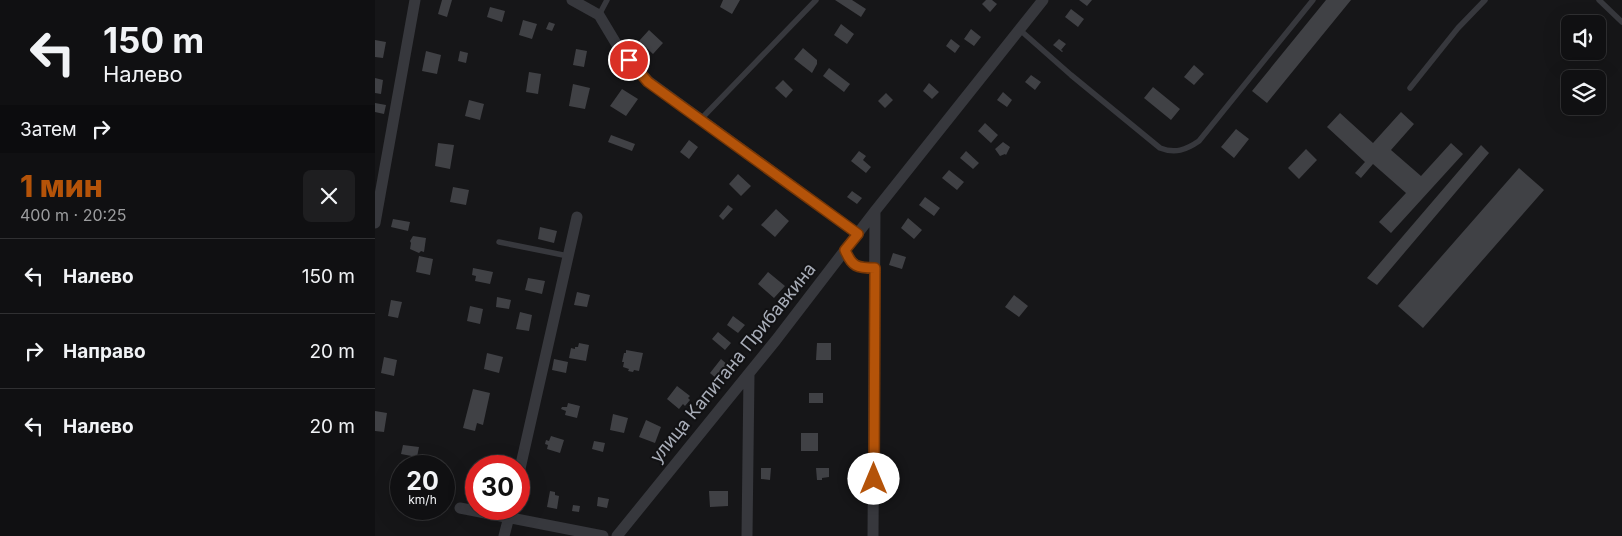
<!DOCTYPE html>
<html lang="ru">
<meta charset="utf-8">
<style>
:root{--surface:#101012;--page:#1e1e20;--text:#f1f3f6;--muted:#9c9d9f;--line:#303032;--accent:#b45309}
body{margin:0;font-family:Inter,sans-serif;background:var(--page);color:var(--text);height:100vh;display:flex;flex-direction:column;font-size:19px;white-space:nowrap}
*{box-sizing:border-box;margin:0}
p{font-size:16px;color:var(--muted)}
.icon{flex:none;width:28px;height:28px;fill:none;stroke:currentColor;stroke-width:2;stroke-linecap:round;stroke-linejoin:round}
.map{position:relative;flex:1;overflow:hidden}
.drawer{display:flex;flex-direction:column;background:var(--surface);width:375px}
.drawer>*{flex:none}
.guide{background:#101012;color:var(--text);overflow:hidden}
.tools{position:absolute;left:1186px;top:15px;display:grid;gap:10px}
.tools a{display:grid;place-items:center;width:45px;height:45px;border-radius:8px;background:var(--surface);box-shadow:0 5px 20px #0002,0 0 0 1px var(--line);font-size:25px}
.speed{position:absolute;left:15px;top:455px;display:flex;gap:10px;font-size:25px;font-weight:700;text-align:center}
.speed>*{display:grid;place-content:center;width:65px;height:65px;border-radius:50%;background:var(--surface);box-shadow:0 5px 20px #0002,0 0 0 1px var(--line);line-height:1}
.speed small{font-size:12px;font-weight:400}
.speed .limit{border:8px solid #d22;background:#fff;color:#111}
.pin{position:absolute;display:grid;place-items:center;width:42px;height:42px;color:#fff;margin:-21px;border:2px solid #fff;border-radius:50%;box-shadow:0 1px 5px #0007}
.me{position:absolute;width:55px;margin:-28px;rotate:0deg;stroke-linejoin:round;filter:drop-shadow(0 0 4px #0008)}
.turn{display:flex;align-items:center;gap:18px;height:105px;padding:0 20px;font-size:22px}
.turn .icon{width:65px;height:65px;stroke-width:2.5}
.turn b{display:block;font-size:35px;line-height:42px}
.then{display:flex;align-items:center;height:48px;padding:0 20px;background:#0003;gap:10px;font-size:19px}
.round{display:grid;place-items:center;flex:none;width:52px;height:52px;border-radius:8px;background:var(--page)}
.summary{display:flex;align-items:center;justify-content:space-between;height:85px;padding:0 20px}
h1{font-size:30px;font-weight:800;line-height:38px;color:var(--accent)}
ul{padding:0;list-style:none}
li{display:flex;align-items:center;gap:15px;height:75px;padding:0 20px;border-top:1px solid var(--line)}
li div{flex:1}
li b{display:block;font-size:19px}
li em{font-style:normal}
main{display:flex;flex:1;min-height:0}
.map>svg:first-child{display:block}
</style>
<main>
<section class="drawer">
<div class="guide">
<div class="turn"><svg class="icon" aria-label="left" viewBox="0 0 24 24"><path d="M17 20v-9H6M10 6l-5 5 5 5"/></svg><div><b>150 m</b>Налево</div></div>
<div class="then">Затем<svg class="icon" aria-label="right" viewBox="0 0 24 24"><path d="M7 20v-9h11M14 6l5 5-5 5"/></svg></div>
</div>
<div class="summary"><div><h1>1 мин</h1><p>400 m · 20:25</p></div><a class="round"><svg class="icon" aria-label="close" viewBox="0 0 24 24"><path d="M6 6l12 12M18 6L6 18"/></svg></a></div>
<ul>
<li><svg class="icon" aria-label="left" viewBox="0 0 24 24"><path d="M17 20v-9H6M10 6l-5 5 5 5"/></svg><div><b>Налево</b></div><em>150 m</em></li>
<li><svg class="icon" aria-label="right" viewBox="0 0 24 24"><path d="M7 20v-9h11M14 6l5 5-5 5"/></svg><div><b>Направо</b></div><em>20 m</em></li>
<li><svg class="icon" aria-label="left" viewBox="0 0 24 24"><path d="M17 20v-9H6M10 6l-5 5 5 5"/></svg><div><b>Налево</b></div><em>20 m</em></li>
</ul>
</section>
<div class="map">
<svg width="1247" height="536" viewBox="0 0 1247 536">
<rect width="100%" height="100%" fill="#161618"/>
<!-- building -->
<path fill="#404145" d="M67 0H77L72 17 63 14Z
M348 0H365L357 14 345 7Z
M460 0H477L491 9 486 17Z
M611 0H617L622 4 615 12 607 4Z
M704 0H717L712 6Z
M951 0H976L892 103 877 91Z
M115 7 130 11 127 22 112 17Z
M696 9 709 19 703 27 690 17Z
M148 20 162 24 157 39 144 35Z
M174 22 180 24 177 31 171 29Z
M466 24 479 34 472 44 459 35Z
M596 29 606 37 599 46 589 39Z
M274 30 288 43 278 54 264 41Z
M576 39 585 46 580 53 571 46Z
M684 39 691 44 686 50 688 51 687 52 678 45Z
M0 40 11 42 8 58 0 57Z
M428 48 442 60V64L437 73 419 59Z
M201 49 212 51 209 67 198 65Z
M51 51 66 55 62 74 47 71Z
M85 51 93 53 91 63 83 61Z
M819 65 829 74 819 85 809 77Z
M454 68 475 84 469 92 448 76Z
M154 72 166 74 163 94 151 92Z
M656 75 666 82 660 90 650 82Z
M0 78 8 80 6 94 0 93Z
M408 80 418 90 411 98 400 88Z
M554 83 564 92 557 99 548 91Z
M198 84 215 88 210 109 194 106Z
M778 87 805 109 796 120 769 98Z
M247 89 263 99 251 116 235 106Z
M628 92 637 100 632 107 622 100Z
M511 93 518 100 510 108 503 101Z
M94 100 109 104 105 120 90 116Z
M0 103 11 105 9 114 0 112Z
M1026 112 1039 124 1016 150 1046 176 1076 143 1088 154 1016 233 1004 222 1031 193 998 164 986 178 980 173 990 162 952 127 965 113 998 143Z
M610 123 623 135 616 143 603 131Z
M861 129 874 139 859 158 846 147Z
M236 135 260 144 257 151 233 142Z
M314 140 323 147 314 159 305 152Z
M628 142 635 147 631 155 630 154 625 156 620 149Z
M63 143 79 145 75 169 60 166Z
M1106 145 1114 153 1002 285 992 278Z
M931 149 942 160 924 179 913 168Z
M484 151 491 156 488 160 496 167 491 173 476 161Z
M591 151 604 163 598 169 585 158Z
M1144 168 1169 190 1048 328 1023 306Z
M574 170 589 182 582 190 567 178Z
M363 174 376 186 366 196 354 184Z
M78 187 94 190 91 205 75 202Z
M477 191 487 198 482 204 472 197Z
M550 197 565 208 559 216 544 205Z
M353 205 358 209 348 220 344 216Z
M401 209 414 221 400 237 386 225Z
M533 218 547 230 539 239 526 228Z
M18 219 35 222 33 231 16 227Z
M165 227 182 231 179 243 163 239Z
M38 236 51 238 49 252 46 251 44 253 35 249 36 243 35 241Z
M518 253 531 257 527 269 514 265Z
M44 256 58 259 55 275 41 272Z
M98 268 118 272 115 284 100 281 101 276 97 275Z
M393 272 410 286 399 298 383 284Z
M153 278 170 281 167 294 150 290Z
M202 292 215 295 212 307 199 305Z
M639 295 653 306 644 317 630 307Z
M122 297 136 300 134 309 121 307Z
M16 300 27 302 23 318 13 316Z
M95 306 108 309 105 324 92 321Z
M145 312 157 315 154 331 141 329Z
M358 316 370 325 363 333 352 325Z
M343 332 356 343 350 350 337 339Z
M204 343 214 345 211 361 194 358 196 348 200 349V347H203Z
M442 343H456V360H441Z
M251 350 268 353 264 371 259 370 258 372 253 371 254 369 248 367 249 362H247L249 353H251Z
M112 353 128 357 124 373 109 369Z
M9 357 22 360 19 376 6 373Z
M179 359 193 362 191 373 177 370Z
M346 359 354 366 343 380 335 373Z
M302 386 315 396 313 398 315 400 310 406 308 404 304 409 292 399Z
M98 389 115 393 108 425 102 423 100 431 88 428Z
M434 393H448V403H434Z
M193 403 205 406 202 418 190 415 191 411 186 409 187 407H192Z
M0 411 12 413 9 432 0 431Z
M238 414 253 418 249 433 235 430Z
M271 420 286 427 280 443 264 437Z
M426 433H443V451H426Z
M176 436 189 440 185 453 172 449 173 445 170 444 171 440 174 441Z
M219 441 230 443 228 452 217 449Z
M28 445 44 447 42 457 26 454Z
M386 468H396L395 480 386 479Z
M441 468H454V477L447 478V480H442Z
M175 491 180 492V495L184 496 182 509 172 507Z
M334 491H353V506L335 507Z
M223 497 234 499 232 508 222 506Z
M198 505 205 506 204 512 197 511Z"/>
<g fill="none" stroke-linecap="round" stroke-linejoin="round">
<!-- lane -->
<path stroke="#37383d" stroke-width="5.5" d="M1224 0 1247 22
M224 15 232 0
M645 30 696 75 785 148C800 154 811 150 824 141L938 0
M1035 88 1083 28 1110 0
M326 119 441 0
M124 242 193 256"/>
<!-- street -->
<path stroke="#37383d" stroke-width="11" d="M197 0 224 15 245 50 273 81 483 234
M0 223 40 0
M470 250C477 267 483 268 500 268
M144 473 202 217
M85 508 228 536
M129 536 136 509
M242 536 401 340 500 211 668 0
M372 536 374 374
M498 536 500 211"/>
</g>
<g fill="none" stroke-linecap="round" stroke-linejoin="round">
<!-- route casing -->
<g stroke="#753606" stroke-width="12">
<path id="route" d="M254 60 273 82 483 234 470 250C477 267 482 268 500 268L499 479"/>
</g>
<!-- route -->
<use href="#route" stroke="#b45309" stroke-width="9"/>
</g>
<g text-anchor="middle" stroke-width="4" stroke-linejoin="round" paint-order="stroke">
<!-- street labels -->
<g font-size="18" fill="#a8adb8" stroke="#111113">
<text transform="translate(358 363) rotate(-51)" y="6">улица Капитана Прибавкина</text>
</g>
</g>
</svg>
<div class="tools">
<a><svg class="icon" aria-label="sound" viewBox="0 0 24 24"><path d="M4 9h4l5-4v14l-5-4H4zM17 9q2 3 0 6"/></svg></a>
<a><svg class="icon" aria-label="layers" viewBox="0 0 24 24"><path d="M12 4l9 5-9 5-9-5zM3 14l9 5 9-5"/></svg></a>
</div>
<div class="speed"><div>20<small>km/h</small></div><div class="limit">30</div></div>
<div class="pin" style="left:254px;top:60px;background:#d93025"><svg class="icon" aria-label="arrive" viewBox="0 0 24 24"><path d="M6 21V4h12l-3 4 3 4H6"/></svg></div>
<svg class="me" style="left:499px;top:479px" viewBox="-20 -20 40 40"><circle r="19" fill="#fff"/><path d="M0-13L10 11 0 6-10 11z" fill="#b45309"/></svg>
</div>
</main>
